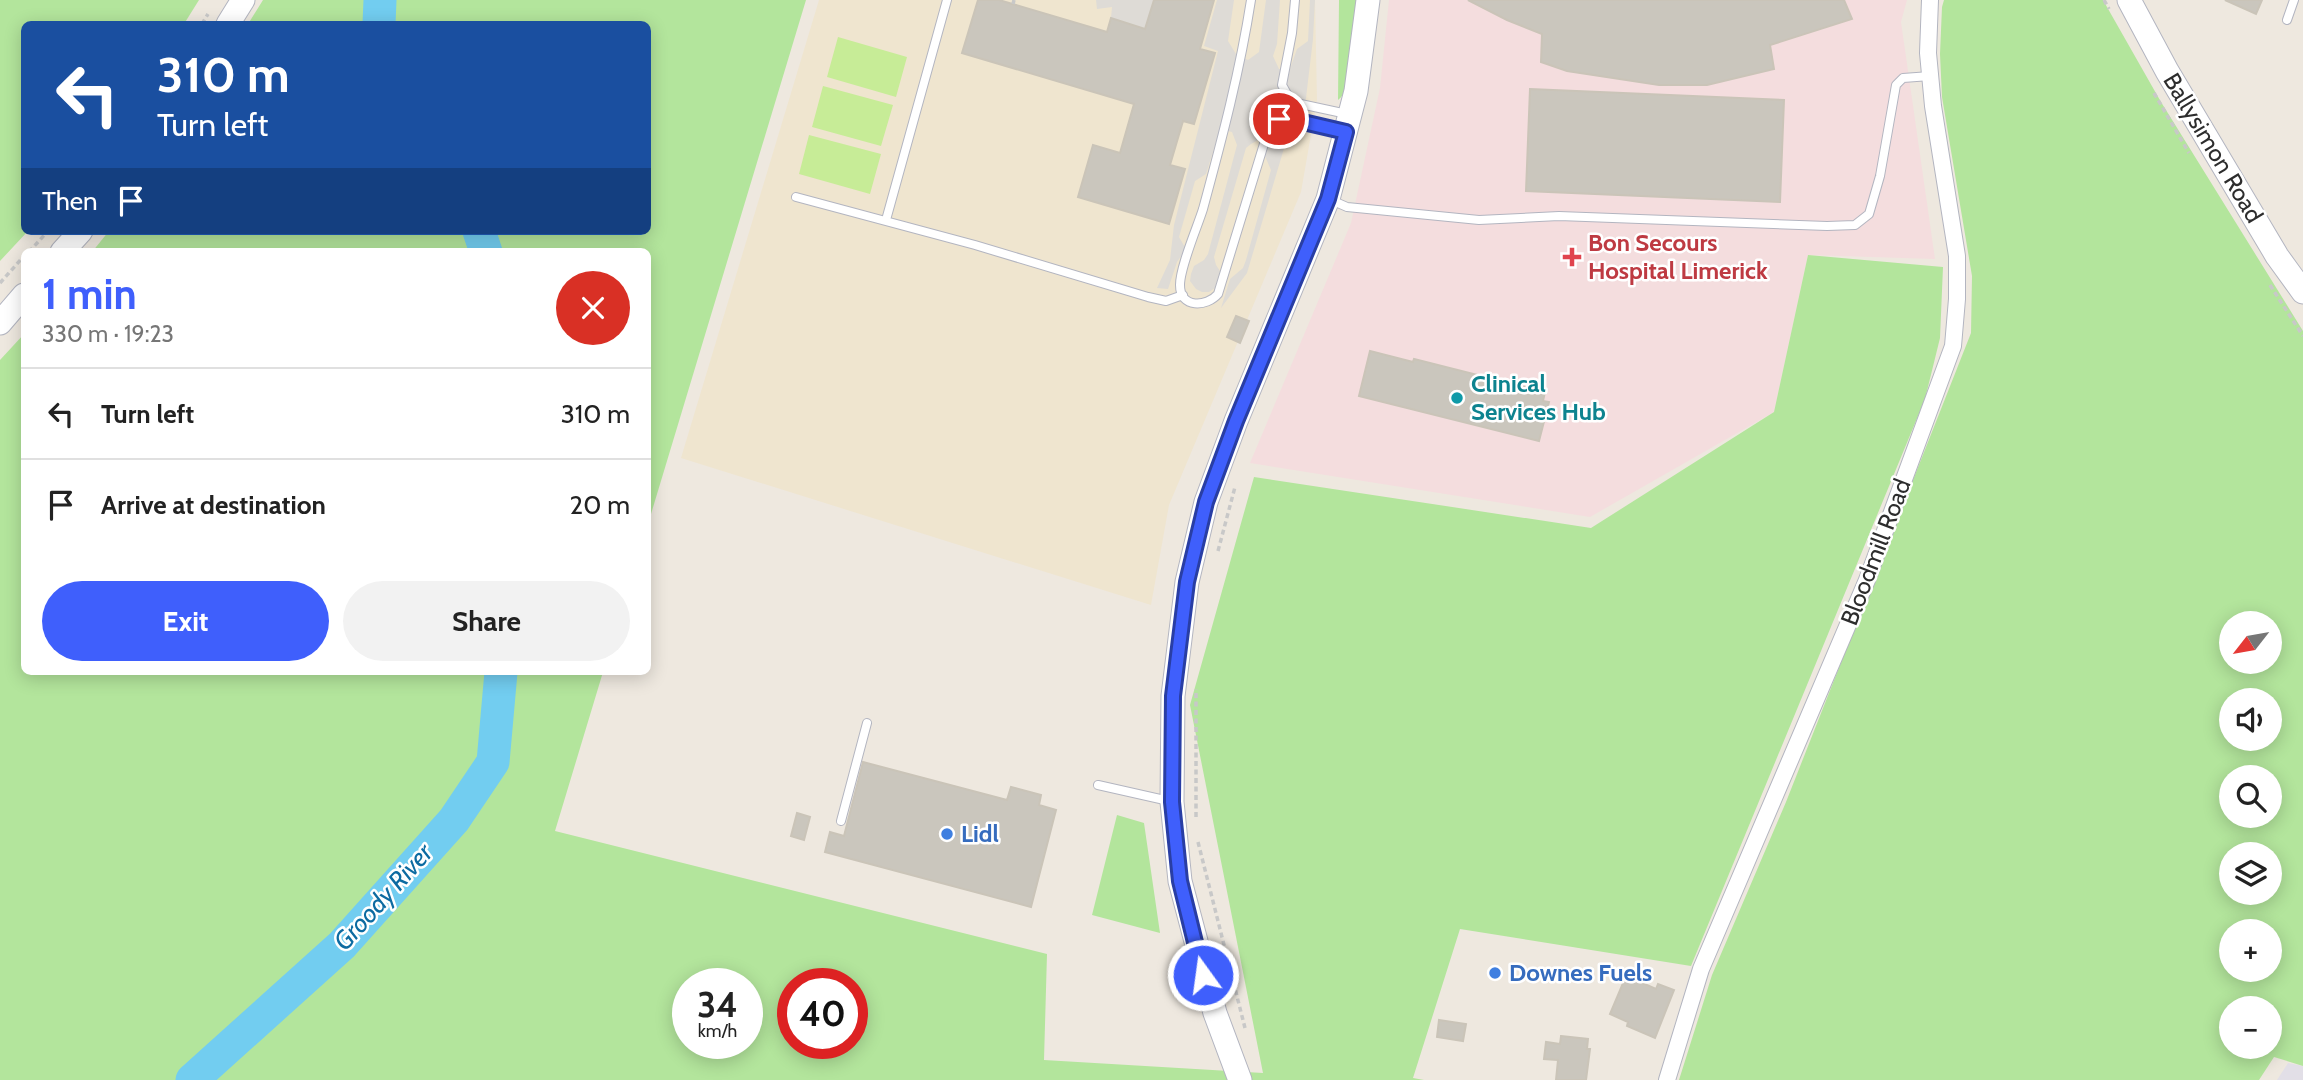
<!DOCTYPE html>
<meta charset="utf-8">
<style>
:root{--surface:#fff;--page:#f2f2f2;--text:#222;--muted:#767676;--line:#e0e0e0;--accent:#3f5ffc}
body{margin:0;font-family:Cabin,sans-serif;background:var(--page);color:var(--text);height:100vh;display:flex;flex-direction:column;font-size:26px;white-space:nowrap}
*{box-sizing:border-box;margin:0}
p{font-size:23px;color:var(--muted)}
.icon{flex:none;width:38px;height:38px;fill:none;stroke:currentColor;stroke-width:2;stroke-linecap:round;stroke-linejoin:round}
.map{position:relative;flex:1;overflow:hidden}
.sheet{position:absolute;left:21px;top:248px;width:630px;height:427px;display:flex;flex-direction:column;background:var(--surface);border-radius:10px;box-shadow:0 4px 18px #0003}
.sheet>*{flex:none}
.banner{position:absolute;left:21px;top:21px;width:630px;height:214px;border-radius:10px;box-shadow:0 4px 18px #0003;background:#1a4fa0;color:#fff;overflow:hidden}
.needle{width:46px;rotate:239deg}
.fabs{position:absolute;left:2219px;top:611px;display:grid;gap:14px}
.fabs a{display:grid;place-items:center;width:63px;height:63px;border-radius:50%;background:var(--surface);box-shadow:0 4px 18px #0003;font-size:35px}
.speed{position:absolute;left:672px;top:968px;display:flex;gap:14px;font-size:35px;font-weight:700;text-align:center}
.speed>*{display:grid;place-content:center;width:91px;height:91px;border-radius:50%;background:var(--surface);box-shadow:0 4px 18px #0003;line-height:1}
.speed small{font-size:18px;font-weight:400}
.speed .limit{border:10px solid #d22;background:#fff;color:#111}
.pin{position:absolute;display:grid;place-items:center;width:60px;height:60px;color:#fff;margin:-30px;border:4px solid #fff;border-radius:50%;box-shadow:0 2px 7px #0007}
.me{position:absolute;width:77px;margin:-38px;rotate:346deg;stroke-linejoin:round;filter:drop-shadow(0 0 5px #0008)}
.turn{display:flex;align-items:center;gap:24px;height:147px;padding:0 21px;font-size:32px}
.turn .icon{width:91px;height:91px;stroke-width:2.5}
.turn b{display:block;font-size:49px;line-height:60px}
.then{display:flex;align-items:center;height:66px;padding:0 21px;background:#0003;gap:14px;font-size:26px}
.round{display:grid;place-items:center;flex:none;width:74px;height:74px;border-radius:37px;background:var(--page)}
.overview{display:flex;align-items:center;justify-content:space-between;height:119px;padding:0 21px}
h1{font-size:42px;font-weight:700;line-height:52px;color:var(--accent)}
.primary-button{display:flex;gap:14px;margin-top:auto;padding:14px 21px}
.primary-button a{flex:1;height:80px;border-radius:42px;background:var(--accent);color:#fff;font-size:28px;font-weight:700;line-height:80px;text-align:center}
.primary-button a+a{background:var(--page);color:var(--text)}
ul{padding:0;list-style:none}
li{display:flex;align-items:center;gap:21px;height:91px;padding:0 21px;border-top:2px solid var(--line)}
li div{flex:1}
li b{display:block;font-size:26px}
li em{font-style:normal}
.map>svg:first-child{display:block}
</style>
<div class="map">
<svg width="2303" height="1080" viewBox="0 0 2303 1080">
<rect width="100%" height="100%" fill="#eee8df"/>
<!-- industrial -->
<path fill="#e2dfe7" d="M2288 1063 2303 1066V1080H2277Z"/>
<!-- education -->
<path fill="#efe5cf" d="M819 0H1315L1317 100 1301 192 1169 505 1151 605 681 458Z"/>
<!-- medical -->
<path fill="#f4ddde" d="M1389 0H1907L1901 22 1935 259 1808 255 1774 412 1590 517 1250 463 1351 223 1380 88Z"/>
<!-- green -->
<path fill="#b3e59c" fill-rule="evenodd" d="M0 0H199L184 24H24V231H28L0 261Z
M263 0H806L648 524V252H92L109 231H648V24H248Z
M1339 0H1356C1355 22 1356 88 1338 100Z
M1944 0H2103L2161 102 2303 331V1066L2274 1057 2259 1080H1679L1712 975 1786 802 1971 333 1972 276 1942 97 1940 54 1942 7ZM2231 623H2270V662H2231ZM2231 700H2270V738H2231ZM2231 777H2270V816H2231ZM2231 854H2270V892H2231ZM2231 931H2270V970H2231ZM2231 1008H2270V1046H2231Z
M1808 255 1943 267 1940 338 1925 399 1691 966 1460 929 1413 1078 1424 1080H0V360L24 334V672H603L555 831 1047 954 1044 1060 1263 1073 1190 705 1254 477 1591 528 1774 412ZM688 984H747V1043H688ZM793 984H852V1043H793Z
M1117 815 1144 823 1160 933 1092 915Z"/>
<!-- pitch -->
<path fill="#c7ec97" d="M838 37 907 57 896 97 827 77Z
M823 86 893 105 881 146 812 127Z
M809 135 881 154 870 194 799 174Z"/>
<!-- plaza -->
<path fill="#dedbd6" d="M1096 0H1154L1145 29 1111 18 1112 7 1097 9Z
M1217 0H1234L1228 41 1236 54 1248 60 1259 52 1266 0H1280L1277 44 1273 56 1279 69H1290L1297 49 1308 41 1310 0H1315L1313 39 1306 98 1292 147 1285 145 1247 273 1221 308 1230 279 1243 268 1246 260 1271 170 1258 140 1251 144 1246 148 1214 257 1216 265 1220 271 1215 288 1209 292H1202L1196 289 1190 281 1191 274 1194 266 1204 260 1208 254 1237 145 1232 132 1220 129 1206 174 1195 181 1179 237 1186 249 1177 262 1168 289 1157 288 1170 260 1174 225 1218 51 1204 46Z"/>
<g fill="none" stroke-linecap="round" stroke-linejoin="round">
<!-- river -->
<path stroke="#72cdf0" stroke-width="33" d="M379 24 380 0
M479 231 486 252
M192 1080 342 945 454 820 493 762 501 672"/>
</g>
<!-- building -->
<path fill="#cac6bd" stroke="#cac4b8" stroke-width="2" d="M978 0H999L1107 32 1111 18 1145 29 1154 0H1214L1200 49 1215 53 1194 124 1183 121 1170 165 1185 169 1169 224 1078 197 1093 145 1120 153 1134 104 962 53Z
M1468 0H1844L1852 19 1770 45 1774 69 1707 85H1659L1567 71 1541 62 1542 34 1507 20Z
M2225 0H2262L2256 14Z
M1530 89 1784 100 1780 202 1526 191Z
M1236 316 1249 321 1240 343 1227 337Z
M1370 351 1413 362 1414 359 1545 392 1543 401 1549 402 1539 441 1359 396Z
M863 762 1007 800 1011 787 1041 795 1039 805 1056 810 1031 907 825 852 830 832 844 836Z
M797 813 810 817 804 840 791 836Z
M1626 976 1656 989 1658 984 1674 990 1655 1038 1627 1026 1628 1022 1610 1014Z
M1439 1020 1466 1024 1463 1041 1437 1037Z
M1561 1036 1588 1039 1587 1049H1590L1586 1080H1556L1558 1060 1544 1059 1546 1042 1560 1044Z"/>
<g fill="none" stroke-linecap="round" stroke-linejoin="round">
<!-- lane casing -->
<g stroke="#b3b5c0" stroke-width="10">
<path id="lane" d="M1251 0C1240 71 1222 139 1203 209 1197 228 1180 267 1180 285 1180 309 1207 307 1218 294L1267 134C1272 125 1275 119 1286 119L1343 131
M1295 0 1292 33 1282 85 1287 94 1296 103 1347 114
M2287 20 2294 0
M796 197 975 245 1148 297 1166 301 1183 295
M1331 200 1347 207 1479 220 1559 216 1827 226 1855 225 1869 214 1880 176 1896 85 1903 78 1930 76
M886 220 947 0
M1098 785 1169 801
M841 821 867 723"/>
</g>
<!-- street casing -->
<g stroke="#b3b5c0" stroke-width="18">
<path id="street" d="M1667 1080 1701 969 1867 580 1953 346 1957 299V256L1933 106 1928 53 1930 0"/>
</g>
<!-- secondary casing -->
<g stroke="#b3b5c0" stroke-width="25">
<path id="secondary" d="M2129 0 2167 71 2277 256 2303 292
M228 24 243 0
M62 252 81 231
M0 323 24 295
M1240 1080 1215 1013 1180 881 1172 802 1173 696 1187 582 1206 502 1236 421 1328 199 1356 91 1368 0"/>
</g>
<!-- path -->
<path stroke="#c8c8c8" stroke-width="3.5" stroke-dasharray="5 3.5" stroke-linecap="butt" d="M2104 0 2109 9
M1013 4 1014 0
M202 24 208 14
M2154 93 2189 153
M29 252 48 231
M0 283 24 256
M2270 285 2303 336
M1218 551 1235 487
M1196 817V689
M1198 842 1245 1028"/>
<!-- lane -->
<use href="#lane" stroke="#fff" stroke-width="8"/>
<!-- street -->
<use href="#street" stroke="#fff" stroke-width="16"/>
<!-- secondary -->
<use href="#secondary" stroke="#fff" stroke-width="23"/>
</g>
<g fill="none" stroke-linecap="round" stroke-linejoin="round">
<!-- route casing -->
<g stroke="#293ea4" stroke-width="18">
<path id="route" d="M1203 975 1180 881 1172 802 1173 696 1187 582 1206 502 1236 421 1328 199 1346 132 1286 118 1279 119"/>
</g>
<!-- route -->
<use href="#route" stroke="#3f5ffc" stroke-width="12"/>
</g>
<!-- markers -->
<path fill="#e0444e" stroke="#fff" stroke-width="2.5" d="M1568.5 246.5h7v7h7v7h-7v7h-7v-7h-7v-7h7z"/>
<circle fill="#0f9aa8" stroke="#fff" stroke-width="2.5" cx="1457" cy="398" r="7"/>
<g fill="#3f7fe0" stroke="#fff" stroke-width="2.5">
<circle cx="947" cy="834" r="7"/>
<circle cx="1495" cy="973" r="7"/>
</g>
<g text-anchor="middle" stroke-width="5" stroke-linejoin="round" paint-order="stroke">
<!-- street labels -->
<g font-size="24" fill="#2d2d2d" stroke="#fff">
<text transform="translate(2213 148) rotate(59)" y="8">Ballysimon Road</text>
<text transform="translate(1876 552) rotate(-69)" y="8">Bloodmill Road</text>
</g>
<!-- health labels -->
<g font-size="24" font-weight="bold" fill="#be3a42" stroke="#fff" text-anchor="start">
<text x="1588" y="251">Bon Secours<tspan x="1588" dy="28">Hospital Limerick</tspan></text>
</g>
<!-- culture labels -->
<g font-size="24" font-weight="bold" fill="#0d838f" stroke="#fff" text-anchor="start">
<text x="1471" y="392">Clinical<tspan x="1471" dy="28">Services Hub</tspan></text>
</g>
<!-- shop labels -->
<g font-size="24" font-weight="bold" fill="#366cbe" stroke="#fff" text-anchor="start">
<text x="961" y="842">Lidl</text>
<text x="1509" y="981">Downes Fuels</text>
</g>
<!-- water labels -->
<g font-size="26" font-style="italic" fill="#0c6ba1" stroke="#fff">
<text transform="translate(383 897) rotate(-48)" y="9">Groody River</text>
</g>
</g>
</svg>
<div class="fabs">
<a><svg class="needle" viewBox="-14 -14 28 28"><path d="M0-13l5 13h-10z" fill="#e53935"/><path d="M0 13l5-13h-10z" fill="#767676"/></svg></a>
<a><svg class="icon" aria-label="sound" viewBox="0 0 24 24"><path d="M4 9h4l5-4v14l-5-4H4zM17 9q2 3 0 6"/></svg></a>
<a><svg class="icon" aria-label="search" viewBox="0 0 24 24"><circle cx="10" cy="10" r="6"/><path d="M15 15l6 6"/></svg></a>
<a><svg class="icon" aria-label="layers" viewBox="0 0 24 24"><path d="M12 4l9 5-9 5-9-5zM3 14l9 5 9-5"/></svg></a>
<a>+</a>
<a>−</a>
</div>
<div class="speed"><div>34<small>km/h</small></div><div class="limit">40</div></div>
<div class="pin" style="left:1279px;top:119px;background:#d93025"><svg class="icon" aria-label="arrive" viewBox="0 0 24 24"><path d="M6 21V4h12l-3 4 3 4H6"/></svg></div>
<svg class="me" style="left:1203px;top:975px" viewBox="-20 -20 40 40"><circle r="17" fill="#3f5ffc" stroke="#fff" stroke-width="3"/><path d="M0-11L8 9 0 5-8 9z" fill="#fff"/></svg>
<div class="banner">
<div class="turn"><svg class="icon" aria-label="left" viewBox="0 0 24 24"><path d="M17 20v-9H6M10 6l-5 5 5 5"/></svg><div><b>310 m</b>Turn left</div></div>
<div class="then">Then<svg class="icon" aria-label="arrive" viewBox="0 0 24 24"><path d="M6 21V4h12l-3 4 3 4H6"/></svg></div>
</div>
<section class="sheet">
<div class="overview"><div><h1>1 min</h1><p>330 m · 19:23</p></div><a class="round" style="background:#d93025;color:#fff"><svg class="icon" aria-label="close" viewBox="0 0 24 24"><path d="M6 6l12 12M18 6L6 18"/></svg></a></div>
<ul>
<li><svg class="icon" aria-label="left" viewBox="0 0 24 24"><path d="M17 20v-9H6M10 6l-5 5 5 5"/></svg><div><b>Turn left</b></div><em>310 m</em></li>
<li><svg class="icon" aria-label="arrive" viewBox="0 0 24 24"><path d="M6 21V4h12l-3 4 3 4H6"/></svg><div><b>Arrive at destination</b></div><em>20 m</em></li>
</ul>
<div class="primary-button"><a>Exit</a><a>Share</a></div>
</section>
</div>
